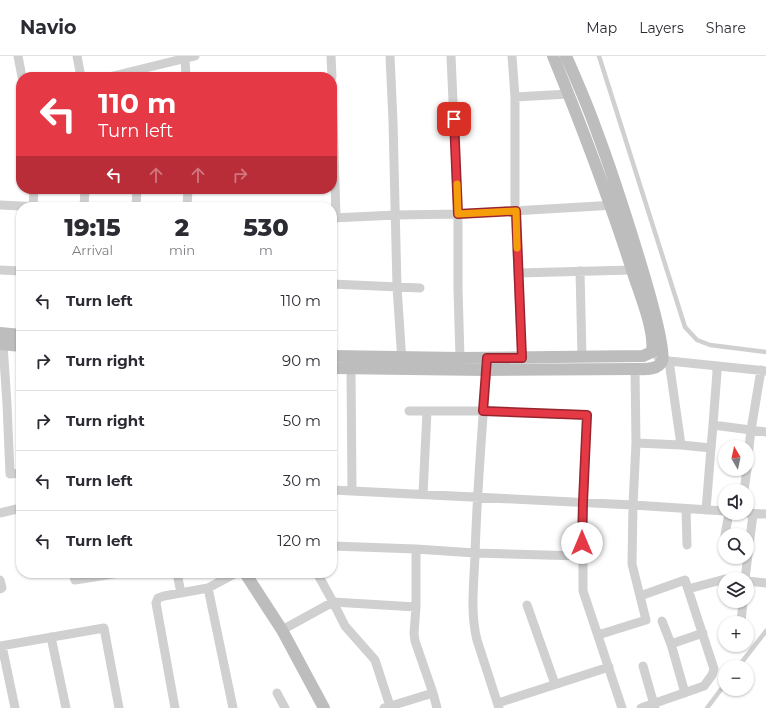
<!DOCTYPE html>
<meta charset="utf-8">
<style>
:root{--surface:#fff;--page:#f7f7f7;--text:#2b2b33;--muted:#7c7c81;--line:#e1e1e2}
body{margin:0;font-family:Montserrat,sans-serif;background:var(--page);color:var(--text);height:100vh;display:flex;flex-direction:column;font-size:15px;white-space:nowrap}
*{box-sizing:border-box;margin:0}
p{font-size:13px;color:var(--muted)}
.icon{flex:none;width:22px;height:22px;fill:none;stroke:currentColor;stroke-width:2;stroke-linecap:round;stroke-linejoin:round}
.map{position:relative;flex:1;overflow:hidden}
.side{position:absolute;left:16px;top:146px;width:321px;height:376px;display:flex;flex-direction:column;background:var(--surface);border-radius:16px;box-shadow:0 1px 3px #0004}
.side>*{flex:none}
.hud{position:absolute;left:16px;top:16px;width:321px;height:122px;border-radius:16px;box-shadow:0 1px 3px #0004;background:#e63946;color:#fff;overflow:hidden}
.needle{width:26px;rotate:351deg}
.buttons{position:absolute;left:718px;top:384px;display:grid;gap:8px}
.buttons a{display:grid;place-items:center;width:36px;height:36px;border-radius:50%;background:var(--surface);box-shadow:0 1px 3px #0004;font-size:20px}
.pin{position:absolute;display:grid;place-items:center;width:34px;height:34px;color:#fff;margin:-17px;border-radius:8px;box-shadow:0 2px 6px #0006}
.me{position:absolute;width:44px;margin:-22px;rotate:0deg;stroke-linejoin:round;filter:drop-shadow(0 0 3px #0008)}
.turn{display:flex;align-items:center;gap:14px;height:84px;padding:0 16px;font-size:18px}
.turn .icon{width:52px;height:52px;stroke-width:2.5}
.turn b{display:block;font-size:28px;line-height:34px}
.lanes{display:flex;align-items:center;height:38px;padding:0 16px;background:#0003;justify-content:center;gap:20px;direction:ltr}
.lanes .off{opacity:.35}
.eta{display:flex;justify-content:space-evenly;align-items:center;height:68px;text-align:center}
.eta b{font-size:24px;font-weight:800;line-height:28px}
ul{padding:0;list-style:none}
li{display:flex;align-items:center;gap:12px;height:60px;padding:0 16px;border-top:1px solid var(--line)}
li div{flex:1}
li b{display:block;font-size:15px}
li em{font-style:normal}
header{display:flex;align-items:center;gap:24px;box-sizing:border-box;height:56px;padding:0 20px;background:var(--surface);border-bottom:1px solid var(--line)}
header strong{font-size:19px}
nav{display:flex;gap:22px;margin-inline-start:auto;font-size:14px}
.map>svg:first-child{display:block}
</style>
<header>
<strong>Navio</strong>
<nav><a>Map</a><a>Layers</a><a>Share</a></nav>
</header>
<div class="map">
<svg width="766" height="652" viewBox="0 0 766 652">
<rect width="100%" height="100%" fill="#fff"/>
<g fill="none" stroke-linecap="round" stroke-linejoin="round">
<!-- lane -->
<path stroke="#d0d0d0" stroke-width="4.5" d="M599 0 685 271 697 284 710 289 766 296
M738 611 766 575
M707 652 725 628"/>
<!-- street -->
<path stroke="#d0d0d0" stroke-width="9" d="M18 0 22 21
M77 0 81 21
M331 0 332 21
M390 0 393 65 397 231 402 306
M451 0 458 158V233L460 302
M512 0 515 41V155L518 217 632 214
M185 3 186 21
M109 21 195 0
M332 30 336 161
M515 41 569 38
M0 149 40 151
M33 151 34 133
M84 151 85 133
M136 151 137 133
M187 151 188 133
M332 162 396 159 458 158 616 149
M0 214 21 215
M580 215 582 300
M518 217 522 302
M332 228 420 232
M3 288 7 348 10 418 21 417
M658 301 669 305 681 389 711 392 713 369 766 376
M669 305 766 315
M487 308C482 371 477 435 475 499 474 527 470 557 477 584L499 652
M351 313 352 435
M635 313 636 387 633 449 725 455
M409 355H483L587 359 583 446V535L622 652
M713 369 717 316 716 310
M636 387 681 389
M747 409 751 374 761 314
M332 434 633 449 632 508 646 564 598 579
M744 435 747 413
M423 438 427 355
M686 453 687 489
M706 454 711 392
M0 457 21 452
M747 457 766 458
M725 479 729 457
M332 490 416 493
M73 517 75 524 119 517
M177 517 181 537
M317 517 333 546 345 570 375 604 390 650
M745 523 753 458
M0 524 2 532 0 533
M747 525 766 527
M208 532 233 652
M688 533 725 523
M640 540 685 524 714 613 712 619 704 630 641 652
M527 549 555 628
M662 565 671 588
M741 567 743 545
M282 574 333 546 416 551
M51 581 66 652
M0 590 104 572 119 652
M2 590 15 652
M643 610 655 652
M277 637 285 652
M433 637 437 652
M685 637 671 588 703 577
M498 647 609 611
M175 652 156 547 158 542 164 540 208 532 236 517
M384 652 433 637 415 585 414 577 416 551V493L475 497 582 500"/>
<!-- secondary -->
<path stroke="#bdbdbd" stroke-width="12" d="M0 277 21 279
M0 288 21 290
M332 300 460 302 643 300 652 296C655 275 641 241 634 220 610 145 583 73 553 0
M332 312 486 314 635 313C643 313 658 315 662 305 670 287 608 105 597 76 588 50 577 25 566 0
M245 517 282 574 324 652"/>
</g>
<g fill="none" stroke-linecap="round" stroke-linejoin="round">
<!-- route casing -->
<g stroke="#96252e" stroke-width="10">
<path id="route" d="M454 63 458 158 516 155 522 302H487L483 355 587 359 583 446 582 487"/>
</g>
<!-- route -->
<use href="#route" stroke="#e63946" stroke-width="7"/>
<!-- slow -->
<path stroke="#f59e0b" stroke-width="7" d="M457 128 458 158 516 155 517 192"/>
</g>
</svg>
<div class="buttons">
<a><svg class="needle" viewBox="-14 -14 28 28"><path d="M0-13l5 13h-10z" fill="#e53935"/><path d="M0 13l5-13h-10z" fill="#7c7c81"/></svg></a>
<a><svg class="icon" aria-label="sound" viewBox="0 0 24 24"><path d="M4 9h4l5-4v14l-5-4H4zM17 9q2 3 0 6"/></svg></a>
<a><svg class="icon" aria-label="search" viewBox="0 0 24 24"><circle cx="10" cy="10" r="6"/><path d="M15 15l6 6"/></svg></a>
<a><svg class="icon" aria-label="layers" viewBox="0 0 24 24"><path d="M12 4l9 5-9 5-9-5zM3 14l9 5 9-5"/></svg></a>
<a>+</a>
<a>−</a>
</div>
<div class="pin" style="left:454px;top:63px;background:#d93025"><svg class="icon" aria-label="arrive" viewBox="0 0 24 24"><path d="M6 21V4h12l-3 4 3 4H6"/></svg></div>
<svg class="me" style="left:582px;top:487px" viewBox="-20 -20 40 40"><circle r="19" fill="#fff"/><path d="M0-13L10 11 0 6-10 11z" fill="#e63946"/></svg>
<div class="hud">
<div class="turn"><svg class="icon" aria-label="left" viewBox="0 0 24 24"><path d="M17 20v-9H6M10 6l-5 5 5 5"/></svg><div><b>110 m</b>Turn left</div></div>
<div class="lanes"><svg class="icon" aria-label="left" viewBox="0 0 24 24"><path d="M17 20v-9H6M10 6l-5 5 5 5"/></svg><svg class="icon off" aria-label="ahead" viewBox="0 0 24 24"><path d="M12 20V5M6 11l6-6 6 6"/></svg><svg class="icon off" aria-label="ahead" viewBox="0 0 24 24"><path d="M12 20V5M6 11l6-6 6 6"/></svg><svg class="icon off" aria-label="right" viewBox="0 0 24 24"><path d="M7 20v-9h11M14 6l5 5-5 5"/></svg></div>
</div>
<section class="side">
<div class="eta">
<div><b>19:15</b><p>Arrival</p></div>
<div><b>2</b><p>min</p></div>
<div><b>530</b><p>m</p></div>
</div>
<ul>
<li><svg class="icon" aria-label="left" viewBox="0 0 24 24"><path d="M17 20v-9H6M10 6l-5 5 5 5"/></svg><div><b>Turn left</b></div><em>110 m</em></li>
<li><svg class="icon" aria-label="right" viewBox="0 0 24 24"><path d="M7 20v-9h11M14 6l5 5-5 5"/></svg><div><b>Turn right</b></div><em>90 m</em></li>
<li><svg class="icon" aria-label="right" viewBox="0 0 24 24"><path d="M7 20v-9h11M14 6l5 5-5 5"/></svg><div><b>Turn right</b></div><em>50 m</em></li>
<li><svg class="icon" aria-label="left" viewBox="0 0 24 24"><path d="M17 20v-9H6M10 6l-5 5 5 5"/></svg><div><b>Turn left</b></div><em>30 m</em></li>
<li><svg class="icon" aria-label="left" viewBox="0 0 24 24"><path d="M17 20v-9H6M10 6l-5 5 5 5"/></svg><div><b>Turn left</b></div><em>120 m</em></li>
</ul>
</section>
</div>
